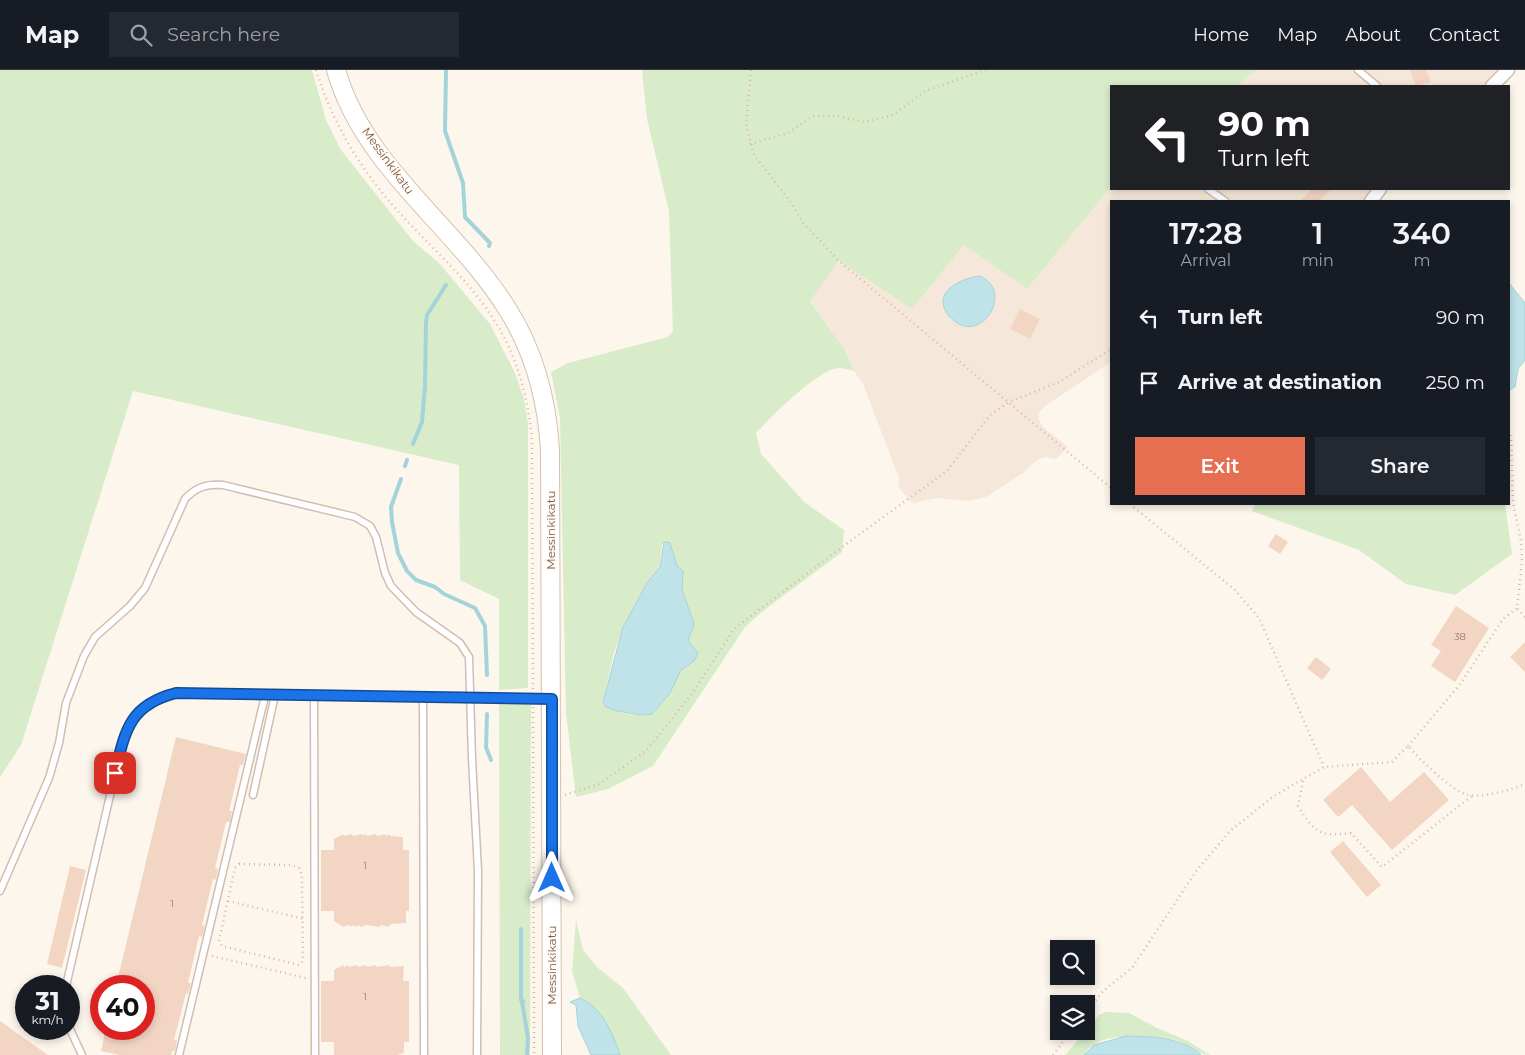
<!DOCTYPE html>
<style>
:root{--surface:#171b24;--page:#242831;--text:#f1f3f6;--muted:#9ea1a6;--line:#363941;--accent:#e76f51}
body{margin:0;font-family:Montserrat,sans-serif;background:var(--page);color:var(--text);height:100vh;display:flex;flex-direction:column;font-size:19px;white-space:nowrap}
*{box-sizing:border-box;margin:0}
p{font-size:16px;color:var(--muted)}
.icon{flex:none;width:28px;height:28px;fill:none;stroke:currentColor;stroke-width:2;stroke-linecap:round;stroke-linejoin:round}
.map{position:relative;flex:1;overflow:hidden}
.sheet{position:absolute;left:1110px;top:130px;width:400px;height:305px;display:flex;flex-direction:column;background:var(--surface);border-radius:0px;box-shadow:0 2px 8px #0003}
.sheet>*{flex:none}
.hud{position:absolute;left:1110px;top:15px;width:400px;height:105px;border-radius:0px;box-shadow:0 2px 8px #0003;background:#202124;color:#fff;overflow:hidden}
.buttons{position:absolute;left:1050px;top:870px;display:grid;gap:10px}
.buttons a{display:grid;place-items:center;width:45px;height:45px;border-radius:0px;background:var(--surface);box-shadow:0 2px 8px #0003;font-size:25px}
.speed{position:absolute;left:15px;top:905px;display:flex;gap:10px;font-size:25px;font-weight:700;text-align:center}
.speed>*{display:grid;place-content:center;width:65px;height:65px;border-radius:50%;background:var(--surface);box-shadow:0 2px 8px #0003;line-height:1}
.speed small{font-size:12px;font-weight:400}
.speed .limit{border:8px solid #d22;background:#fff;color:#111}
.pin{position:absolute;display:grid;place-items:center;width:42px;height:42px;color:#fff;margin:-21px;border-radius:10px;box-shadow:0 2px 8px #0006}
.me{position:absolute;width:55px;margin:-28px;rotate:0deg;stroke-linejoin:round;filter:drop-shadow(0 0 4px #0008)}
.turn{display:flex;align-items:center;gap:18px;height:105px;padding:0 25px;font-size:22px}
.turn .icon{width:65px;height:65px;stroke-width:2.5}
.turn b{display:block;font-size:35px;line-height:42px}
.eta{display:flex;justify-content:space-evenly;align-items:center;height:85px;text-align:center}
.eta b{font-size:30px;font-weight:600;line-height:35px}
.cta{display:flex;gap:10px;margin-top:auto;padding:10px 25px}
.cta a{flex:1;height:58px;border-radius:0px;background:var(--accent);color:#fff;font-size:20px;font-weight:600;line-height:58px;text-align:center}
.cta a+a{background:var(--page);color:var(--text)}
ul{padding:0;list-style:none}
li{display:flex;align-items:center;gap:15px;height:65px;padding:0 25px}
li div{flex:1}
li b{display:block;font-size:19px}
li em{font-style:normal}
header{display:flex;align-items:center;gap:30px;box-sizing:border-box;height:70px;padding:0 25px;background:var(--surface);border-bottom:1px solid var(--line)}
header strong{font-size:24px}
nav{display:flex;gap:28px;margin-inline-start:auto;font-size:18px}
.search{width:350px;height:45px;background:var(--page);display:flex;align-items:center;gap:12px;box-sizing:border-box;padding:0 18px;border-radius:0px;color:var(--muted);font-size:19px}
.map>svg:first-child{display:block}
</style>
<header>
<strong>Map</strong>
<div class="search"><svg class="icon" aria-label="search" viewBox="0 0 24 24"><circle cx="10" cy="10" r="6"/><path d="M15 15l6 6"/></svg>Search here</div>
<nav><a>Home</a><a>Map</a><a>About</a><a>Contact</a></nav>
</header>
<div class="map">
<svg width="1525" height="985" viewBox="0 0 1525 985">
<rect width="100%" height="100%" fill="#fdf6ec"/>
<!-- residential -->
<path fill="#f5e8da" d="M1257 0H1499L1484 16H1236Z
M1111 117 1378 119 1366 131H1111V292L1045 336 1039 343V350L1043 357 1068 377 1056 389 1045 387 1037 390 1023 403 986 427 969 431 937 428 913 433 898 417 899 408 863 314 854 301 845 280 810 230 839 191 912 239 964 175 1027 219Z"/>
<!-- green -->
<path fill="#d8ecc9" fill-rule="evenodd" d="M0 0H312L326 50 341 80 413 171 439 193 490 254 515 303 524 329 528 353V618L499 620V529L460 510 459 395 133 321 21 675 0 707Z
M642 0H1257L1236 16H1111V117L1027 219 964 175 912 239 839 191 810 231 845 280 854 301C849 300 843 298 839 298 819 298 770 348 756 363L761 384 804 432 844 460 842 482 763 541 745 557 653 696 608 719 576 727 566 643 560 348 551 302 568 293 668 267 673 261 669 141 647 49ZM662 474 670 475 677 496 683 501 682 519 694 554 688 571 698 583C694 592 683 594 679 603 672 618 666 630 654 642 642 649 610 643 603 631L614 583 625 552 647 513 659 499Z
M1255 434H1505L1512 484 1455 525 1406 514 1359 480 1252 441Z
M499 634H531L530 985H500Z
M576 850 583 880 598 898 623 918 671 985H620C613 964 602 937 580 928L572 901Z
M1105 942 1129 943 1157 958 1188 971 1210 985C1198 985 1190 976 1179 971 1169 967 1159 969 1148 968 1128 967 1096 963 1084 985H1065L1099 945Z"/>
<!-- water -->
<path fill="#bfe3e8" stroke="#a5d3da" d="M980 206C1016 222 979 279 950 247 929 224 960 208 980 206Z
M1509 213 1525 233V290L1518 299 1515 317 1509 320Z
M664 472 670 473 677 496 683 501 682 519 694 554 688 571 698 583 694 591 681 600 670 623 652 644 641 645 617 641 606 637 603 632 623 557 647 513 660 497Z
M580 928C602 937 613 964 620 985H591L578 956 576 935 570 932Z
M1126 966C1152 967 1180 966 1201 985H1084L1094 975Z"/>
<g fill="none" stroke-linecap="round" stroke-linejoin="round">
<!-- stream -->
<path stroke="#a5d3da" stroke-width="4" d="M446 0 445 61 463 113 465 147 490 173 489 176
M413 374 422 352 425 316 426 253 427 245 446 215
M405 396 407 390
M401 409 391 437 392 452 398 483 407 501 416 510 435 517 444 524 475 538 485 556 487 605
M487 644 486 677 491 690
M521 859V930L523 931
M522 931 528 968 527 985"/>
</g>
<!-- building -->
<path fill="#f3d5c3" d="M1410 0H1426L1431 12 1416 16Z
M1312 119H1331L1319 131H1300Z
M1020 239 1040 249 1030 269 1010 259Z
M1276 464 1288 472 1280 484 1268 476Z
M1456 536 1489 558 1455 612 1431 596 1441 581 1431 575Z
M1525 572V602L1510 587Z
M1316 587 1331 599 1322 610 1307 598Z
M176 667 246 684 243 695H240L229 741H232L230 752H226L215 798 218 799 216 810 213 809 202 855 205 856 202 867 199 866 188 913H191L188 924 186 923 174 970H177L175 981H172L171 985H120L101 981 106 959H144V916H116Z
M1361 697 1390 732 1424 702 1449 730 1392 780 1352 735 1338 747 1323 730Z
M343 764 344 766 352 764 353 766 362 764 363 766 366 764 367 766 376 764 377 766 385 764 386 766 389 764 390 766 403 767V780H409V841H406V853L391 854 389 857 381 855 380 857 367 855 361 857 358 855 357 857 353 855 352 857 349 855 343 857 334 851V841H321V780H334V769Z
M1343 771 1381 815 1367 827 1330 782Z
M70 796 86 800 62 898 47 894Z
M343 895 344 897 348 895 349 897 357 895 358 897 366 895 367 897 375 895 377 897 389 895 390 897 404 896 403 911H409V972H404V983L398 985H334V972H321V911H334V900Z
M0 951 48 985H0Z"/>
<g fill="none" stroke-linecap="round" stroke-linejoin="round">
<!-- lane casing -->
<g stroke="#d1beb0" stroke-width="9">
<path id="lane" d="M1358 0 1377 16
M1208 119 1225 131
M314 625 315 985
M423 628 424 985
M253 725 275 625
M0 821 49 708 59 673 66 633 84 586 95 567 130 536 145 518 185 429C196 417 206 414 223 415L355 447 370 456 376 467 385 503 391 516 416 542 460 573 469 587 472 689 478 801 477 985
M66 916 124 665C137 640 149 630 176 623L549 629
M69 957 82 985
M179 985 265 626"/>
</g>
<!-- street casing -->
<g stroke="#d1beb0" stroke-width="15">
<path id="street" d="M1492 16 1508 0
M1371 131 1380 119"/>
</g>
<!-- secondary casing -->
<g stroke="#d6c0b0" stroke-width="20">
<path id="secondary" d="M336 0C364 98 456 156 508 240 535 283 547 329 550 380L552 985"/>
</g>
<!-- path -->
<path stroke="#d9b8a5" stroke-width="2.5" stroke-dasharray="1 4" stroke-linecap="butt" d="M316 0C331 48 356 92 389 131 424 172 468 207 496 253 518 289 529 331 532 372L533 621
M751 0 746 56 754 85 793 135 803 153 839 191 1111 418
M750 74 788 63 813 46H837L864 52 893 45 925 21 986 0
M1511 365 1513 432 1521 471 1522 491 1517 538 1525 547
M1130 434 1235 520 1259 548 1324 697
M533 637 534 985
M1408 676 1461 613 1503 549 1517 538
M1303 711 1298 736C1315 763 1320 767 1351 763L1382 797 1473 725
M565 725 599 714 646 681 694 621 734 559 846 474 947 401 990 345 1009 332 1059 312 1111 279
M239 794 291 795 299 798 302 805 303 891 299 895 222 876 219 871 235 798Z
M228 831 304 849
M212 886 306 908
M1086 942 1103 921 1132 898 1197 800 1231 760 1274 726 1324 697 1392 692 1408 676C1420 689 1451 721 1468 725 1483 728 1511 720 1525 714
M1053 985 1071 961"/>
<!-- lane -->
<use href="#lane" stroke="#fff" stroke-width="6"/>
<!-- street -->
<use href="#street" stroke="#fff" stroke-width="12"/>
<!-- secondary -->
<use href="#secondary" stroke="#fff" stroke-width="18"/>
</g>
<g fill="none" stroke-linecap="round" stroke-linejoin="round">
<!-- route casing -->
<g stroke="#114b97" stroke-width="12">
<path id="route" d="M115 703C125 661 129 635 176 623L552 629V808"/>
</g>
<!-- route -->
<use href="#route" stroke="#1a73e8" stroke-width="9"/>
</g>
<g text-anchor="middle" stroke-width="4" stroke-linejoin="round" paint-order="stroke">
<!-- number labels -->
<g font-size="10" fill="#987a6a">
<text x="1460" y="570">38</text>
<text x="365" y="799">1</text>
<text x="172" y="837">1</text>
<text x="365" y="930">1</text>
</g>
<!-- street labels -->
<g font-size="12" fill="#7a5c4d" stroke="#fffaf3">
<text transform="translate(388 91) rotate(54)" y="4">Messinkikatu</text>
<text transform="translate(551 460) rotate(-90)" y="4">Messinkikatu</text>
<text transform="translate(552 895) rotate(-90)" y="4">Messinkikatu</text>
</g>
</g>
</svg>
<div class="buttons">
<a><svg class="icon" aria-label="search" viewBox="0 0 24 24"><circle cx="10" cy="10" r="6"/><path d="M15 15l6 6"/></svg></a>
<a><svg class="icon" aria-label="layers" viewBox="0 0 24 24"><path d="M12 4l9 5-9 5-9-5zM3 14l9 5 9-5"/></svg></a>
</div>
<div class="speed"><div>31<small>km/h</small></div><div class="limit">40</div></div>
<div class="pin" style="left:115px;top:703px;background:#d93025"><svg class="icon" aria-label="arrive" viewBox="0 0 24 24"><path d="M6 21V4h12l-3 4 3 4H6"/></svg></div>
<svg class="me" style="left:552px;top:808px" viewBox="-20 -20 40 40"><path d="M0-17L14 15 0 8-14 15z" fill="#1a73e8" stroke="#fff" stroke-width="4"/></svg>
<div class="hud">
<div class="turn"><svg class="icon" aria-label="left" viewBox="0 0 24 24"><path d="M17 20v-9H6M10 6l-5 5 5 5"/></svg><div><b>90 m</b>Turn left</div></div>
</div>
<section class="sheet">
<div class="eta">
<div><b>17:28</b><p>Arrival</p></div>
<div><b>1</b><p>min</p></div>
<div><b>340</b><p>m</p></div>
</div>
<ul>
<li><svg class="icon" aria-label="left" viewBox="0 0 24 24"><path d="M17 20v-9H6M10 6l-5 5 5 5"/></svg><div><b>Turn left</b></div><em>90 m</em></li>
<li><svg class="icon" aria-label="arrive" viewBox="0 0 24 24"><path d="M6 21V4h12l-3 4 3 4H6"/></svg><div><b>Arrive at destination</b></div><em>250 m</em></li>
</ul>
<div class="cta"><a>Exit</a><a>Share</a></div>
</section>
</div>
